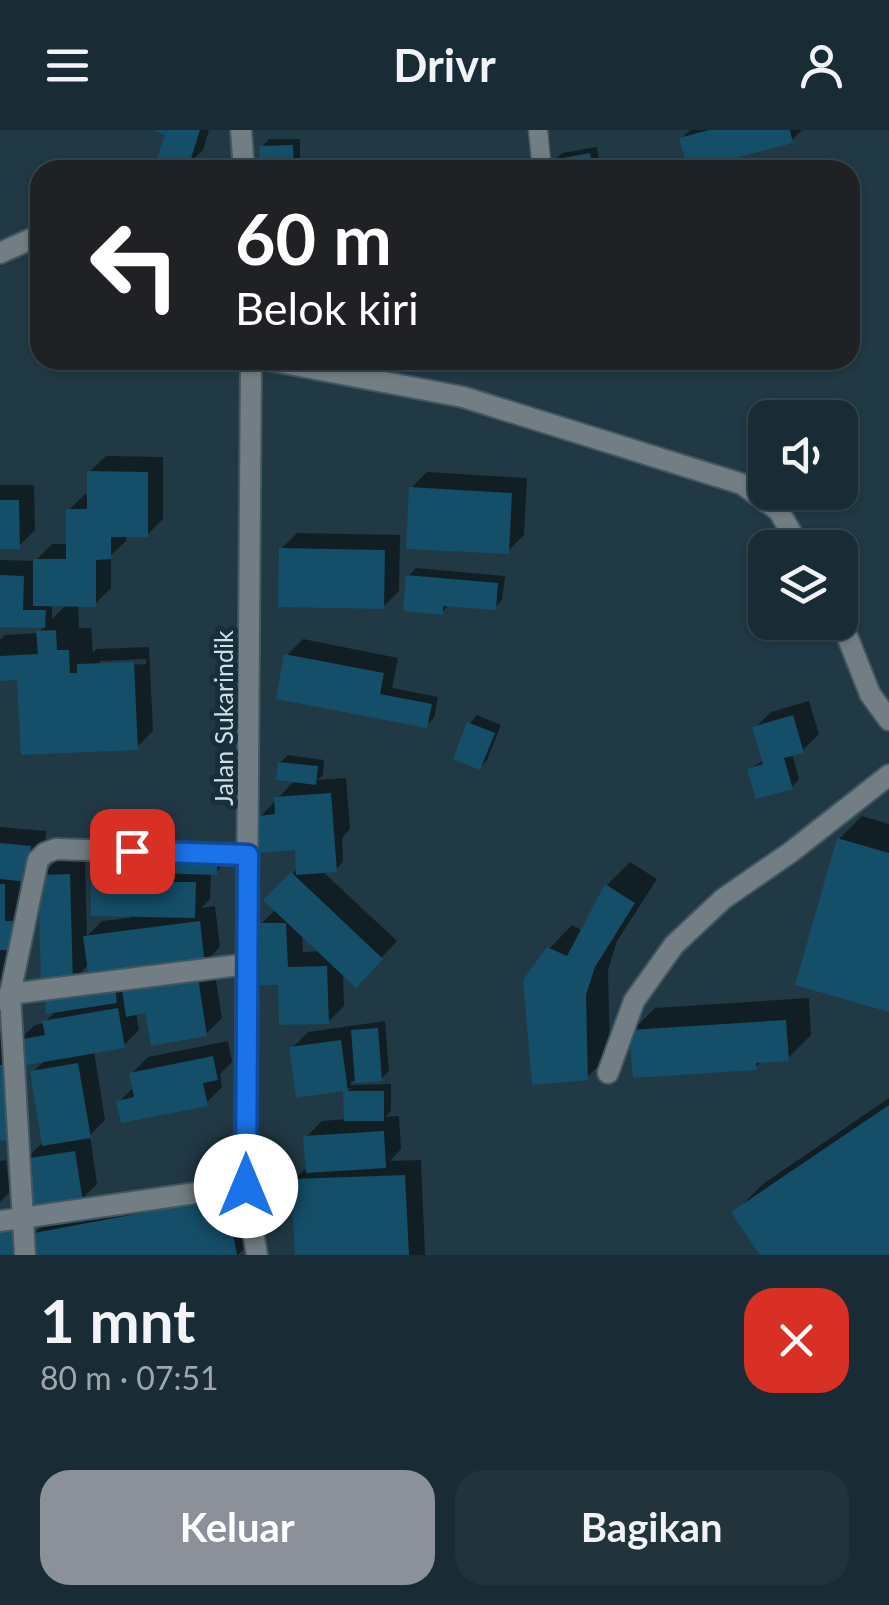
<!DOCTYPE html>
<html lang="id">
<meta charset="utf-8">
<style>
:root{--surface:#192b34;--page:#22333c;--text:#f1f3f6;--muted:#9fa7ac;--line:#37474f;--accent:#8c9099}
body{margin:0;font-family:Lato,sans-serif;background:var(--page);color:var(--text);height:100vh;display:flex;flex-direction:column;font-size:38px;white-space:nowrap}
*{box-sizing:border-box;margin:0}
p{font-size:32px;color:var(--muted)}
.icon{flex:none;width:55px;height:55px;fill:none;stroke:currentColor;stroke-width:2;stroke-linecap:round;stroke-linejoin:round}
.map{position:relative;height:1125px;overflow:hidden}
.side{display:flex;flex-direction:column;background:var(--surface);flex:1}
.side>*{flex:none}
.banner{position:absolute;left:30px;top:30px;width:830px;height:210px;border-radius:30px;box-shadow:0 2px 8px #0004,0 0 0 2px var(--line);background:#202124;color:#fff;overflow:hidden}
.fabs{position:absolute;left:748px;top:270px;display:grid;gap:20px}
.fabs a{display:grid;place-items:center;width:110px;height:110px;border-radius:20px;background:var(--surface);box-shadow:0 2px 8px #0004,0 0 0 2px var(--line);font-size:50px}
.pin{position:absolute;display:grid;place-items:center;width:85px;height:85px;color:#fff;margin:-42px;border-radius:20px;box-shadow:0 5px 15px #0006}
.me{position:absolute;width:110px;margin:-55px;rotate:0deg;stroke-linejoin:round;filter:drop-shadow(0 0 8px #0008)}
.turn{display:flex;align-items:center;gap:35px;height:210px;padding:0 40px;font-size:45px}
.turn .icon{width:130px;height:130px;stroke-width:2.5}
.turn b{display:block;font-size:70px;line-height:85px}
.round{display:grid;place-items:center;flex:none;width:105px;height:105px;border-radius:30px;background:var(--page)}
.summary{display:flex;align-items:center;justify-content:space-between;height:170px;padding:0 40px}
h1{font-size:60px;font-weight:700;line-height:75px}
.primary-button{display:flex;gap:20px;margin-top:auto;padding:20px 40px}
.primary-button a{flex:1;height:115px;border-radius:30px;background:var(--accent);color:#fff;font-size:40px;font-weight:700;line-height:115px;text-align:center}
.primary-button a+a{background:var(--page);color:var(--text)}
header{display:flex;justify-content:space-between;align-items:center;height:130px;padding:0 40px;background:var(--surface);font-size:45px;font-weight:700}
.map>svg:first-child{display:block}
</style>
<header><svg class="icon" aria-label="menu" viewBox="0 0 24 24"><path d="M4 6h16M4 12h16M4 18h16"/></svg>Drivr<svg class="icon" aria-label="person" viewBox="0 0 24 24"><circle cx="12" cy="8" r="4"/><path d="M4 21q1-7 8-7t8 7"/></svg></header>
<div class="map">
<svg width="889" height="1125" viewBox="0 0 889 1125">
<rect width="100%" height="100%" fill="#213945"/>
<!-- shadow -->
<path fill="#0007" fill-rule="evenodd" d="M159 0H209L203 20 187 35 168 3Z
M690 0H802L792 10 682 8Z
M269 9H300V40H262V17Z
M597 17 600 40H556L555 30 562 23Z
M106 326 163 327V389L147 405H126V411L111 425V458L95 474H78L79 498H91L93 523 96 519 149 517 153 601 137 617 20 547 0 548V510L5 505 38 503 46 495 0 494V430L35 431 52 414H69V380L85 364H89V342ZM52 474H67L52 489ZM146 529V534L100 536V531Z
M427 342 527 348 524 405 508 421 411 358Z
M0 355H34L35 400 19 416H0Z
M297 403 400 405 399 461 383 477 281 419Z
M416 438 505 446 502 470 495 478 450 474 442 482 409 446Z
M303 509 398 528 392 558 438 567 434 588 427 595 287 525Z
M809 571 819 604 803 620 792 623 799 649 792 657 750 639 764 630 755 598 771 582Z
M477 585 501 595 487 630 480 638 456 628 470 593Z
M288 625 324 630 323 645 317 650 346 648 350 699 342 708 343 732 335 740 322 741 397 811 371 839 343 842 344 876 328 892 280 852 261 794 276 779 267 770 298 738 297 718 260 687 295 650 280 633ZM302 804 321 821 303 822Z
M862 686 889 694V879L839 709Z
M0 697 46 701 43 733 20 749V776L8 818 7 853 0 860Z
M224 722V734L216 742H211L210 769 201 778 215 776 220 817 203 834 213 832 222 888 206 904 147 881 136 882 139 900 123 916 94 921 105 990 90 1005 97 1054 81 1070 26 1029 42 1013 33 942 45 930 20 934 0 1009V879L14 878 17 912 35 895 44 893 58 879 122 851 89 834 72 852 41 746 57 730 85 729 87 806 102 791 130 788 94 727Z
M630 732 657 749 617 811 608 840 610 925 586 948 549 819 572 795 583 801 607 755Z
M809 868 811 905 788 928 763 930 755 937 632 901 655 878Z
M385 891 389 941 381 949 351 951V955L391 954V981L385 987 399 986 401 1019 390 1031 421 1030 425 1125H297L294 1050 308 1036 306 1007 322 991 347 989 346 962 351 958 298 965 292 918 308 902Z
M228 911 232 932 220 944 222 957 206 973 119 972 135 956 132 943 148 927Z
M889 968V1125H763L734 1083 763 1054Z
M6 1030 10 1062 0 1072V1031Z
M241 1053 252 1111 238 1125H0L33 1104 48 1089Z"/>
<!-- building -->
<path fill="#144e68" d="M153 0H200L188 38 157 28 165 5Z
M709 0H790L793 13 688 40 679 8Z
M293 15 294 40H260L259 16Z
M590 23 593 40H554L552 30Z
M87 341 148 342V407H111V429L96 430V477L33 476V429H66V379H87Z
M409 357 512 363 509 424 406 419Z
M0 370H19L20 419H0Z
M279 418 385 420 384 479 278 477Z
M0 445 24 446 23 480H46L45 498 0 497Z
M406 445 498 453 496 480 443 476V485L403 481Z
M56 500 57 520H69L70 543H77V534L134 532 138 620 21 625 17 550 0 551V526L38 524 36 501Z
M284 524 384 543 380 564 432 574 427 598 276 569Z
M793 585 804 623 784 628 793 659 756 669 747 639 763 634 752 597Z
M467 592 495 603 480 640 453 629Z
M278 632 318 636 316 655 276 650Z
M331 663 337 742 296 745 295 720 260 723 257 686 275 684 274 667Z
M837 708 889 723V882L795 855Z
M0 713 31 716 28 752 0 749Z
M91 726 217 728V745L155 743 154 752H196L195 788 91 786Z
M291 742 383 829 356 858 263 770Z
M70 744 73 854 41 855 38 745Z
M0 754H5V791H18L17 821 0 820Z
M605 754 635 773 595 837 586 865 588 950 532 955 523 850 547 817 567 826Z
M200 791 205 836 89 850 83 806Z
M258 793H286L288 837 327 836 329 894 279 895 278 855H260Z
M198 847 207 906 151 916 145 883 126 887 122 859Z
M115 857 117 873 46 884 44 868Z
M118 878 125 918 21 936 17 910 45 905 42 891Z
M786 890 789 931 756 933 757 940 633 948 629 900Z
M378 898 382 951 355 953 351 900Z
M341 910 348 961H384V991H344L343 961 296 968 289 917Z
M213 926 218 950 203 953 208 976 121 993 116 971 134 967 129 943Z
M78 933 91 1008 42 1016 30 941Z
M0 935H3L10 1010 0 1011Z
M889 975V1125H760L731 1082Z
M384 1001 386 1038 306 1043 303 1006Z
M75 1021 83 1072 31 1079 23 1029Z
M405 1045 409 1125H295L291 1049Z
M226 1067 237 1125H33L29 1104Z
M17 1096 19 1125H0V1097Z"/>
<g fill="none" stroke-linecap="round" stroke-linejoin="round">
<!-- lane casing -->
<g stroke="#415762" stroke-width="21">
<path id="lane" d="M538 0 542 40"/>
</g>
<!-- street casing -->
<g stroke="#415762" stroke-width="24">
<path id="street" d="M241 0 244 40
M0 123 40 105
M251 230 245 1056 257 1125
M268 230 463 267 742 354 779 381 800 418
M840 488 870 564 889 590
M3 870 10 864 247 834
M608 943 634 871 674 815 723 769 791 722 889 645
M0 1091 245 1056
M25 1125 10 864 38 730 45 723 56 719 248 725"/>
</g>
<!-- lane -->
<use href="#lane" stroke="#737e84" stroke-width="18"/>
<!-- street -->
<use href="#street" stroke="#737e84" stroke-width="20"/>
</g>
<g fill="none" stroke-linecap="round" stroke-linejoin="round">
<!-- route casing -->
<g stroke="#114b97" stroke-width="25">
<path id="route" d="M132 721 248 725 246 1056"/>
</g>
<!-- route -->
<use href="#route" stroke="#1a73e8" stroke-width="18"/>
</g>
<g text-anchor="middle" stroke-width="10" stroke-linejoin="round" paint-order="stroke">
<!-- street labels -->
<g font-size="25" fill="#d1dfe7" stroke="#172e3b">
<text transform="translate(224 588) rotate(-90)" y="9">Jalan Sukarindik</text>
</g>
</g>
</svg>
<div class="fabs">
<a><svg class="icon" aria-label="sound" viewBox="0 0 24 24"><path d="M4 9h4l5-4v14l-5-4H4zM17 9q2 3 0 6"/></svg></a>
<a><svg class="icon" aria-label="layers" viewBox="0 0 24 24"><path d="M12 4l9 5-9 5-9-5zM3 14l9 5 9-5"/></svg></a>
</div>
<div class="pin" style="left:132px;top:721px;background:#d93025"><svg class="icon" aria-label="arrive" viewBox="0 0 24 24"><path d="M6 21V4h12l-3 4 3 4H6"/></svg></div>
<svg class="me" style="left:246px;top:1056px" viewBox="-20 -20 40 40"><circle r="19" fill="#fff"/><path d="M0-13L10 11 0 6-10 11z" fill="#1a73e8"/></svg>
<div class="banner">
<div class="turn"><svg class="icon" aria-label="left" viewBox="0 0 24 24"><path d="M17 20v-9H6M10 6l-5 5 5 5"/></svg><div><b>60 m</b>Belok kiri</div></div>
</div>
</div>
<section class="side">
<div class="summary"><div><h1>1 mnt</h1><p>80 m · 07:51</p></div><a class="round" style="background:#d93025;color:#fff"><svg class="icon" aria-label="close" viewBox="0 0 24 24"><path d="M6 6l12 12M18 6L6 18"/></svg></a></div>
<div class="primary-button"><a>Keluar</a><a>Bagikan</a></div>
</section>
